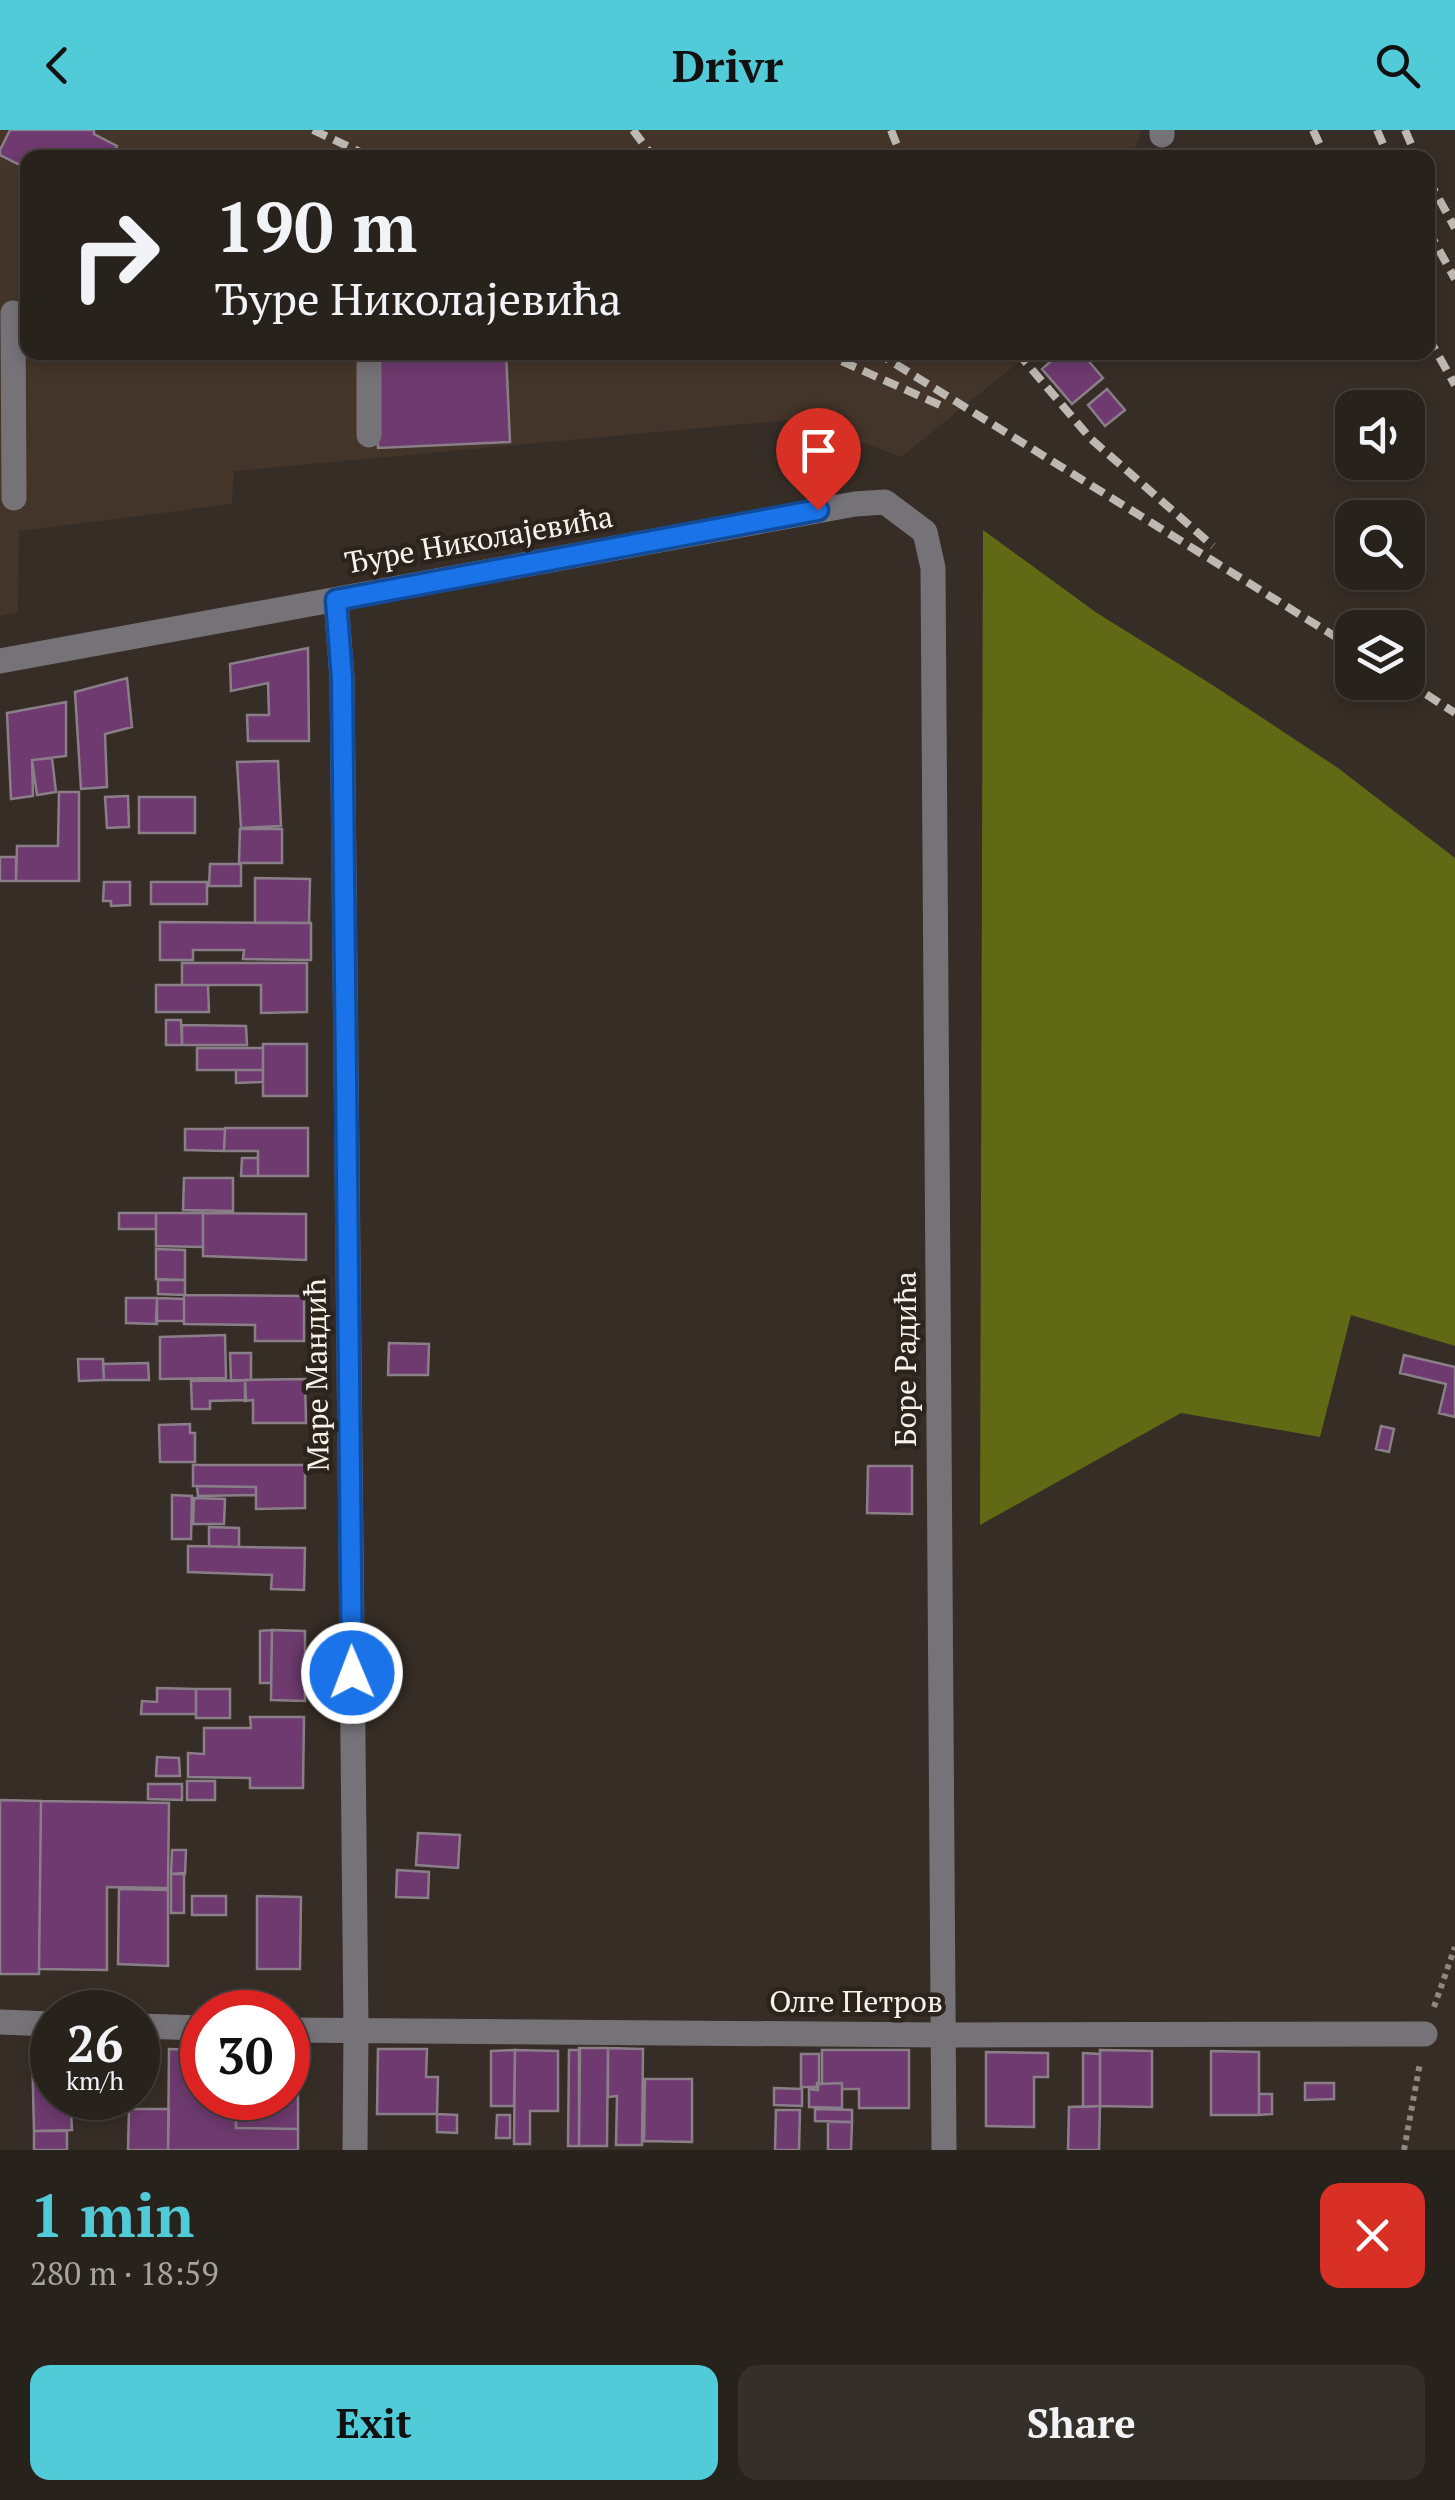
<!DOCTYPE html>
<meta charset="utf-8">
<style>
:root{--surface:#28221c;--page:#342f29;--text:#f1f3f6;--muted:#a5a4a3;--line:#443f3b;--accent:#52cbd9}
body{margin:0;font-family:"PT Serif",serif;background:var(--page);color:var(--text);height:100vh;display:flex;flex-direction:column;font-size:38px;white-space:nowrap}
*{box-sizing:border-box;margin:0}
p{font-size:32px;color:var(--muted)}
.icon{flex:none;width:55px;height:55px;fill:none;stroke:currentColor;stroke-width:2;stroke-linecap:round;stroke-linejoin:round}
.map{position:relative;height:2020px;overflow:hidden}
.sheet{display:flex;flex-direction:column;background:var(--surface);flex:1}
.sheet>*{flex:none}
.guide{position:absolute;left:20px;top:20px;width:1415px;height:210px;border-radius:20px;box-shadow:0 5px 15px #0003,0 0 0 2px var(--line);background:#28221c;color:var(--text);overflow:hidden}
.buttons{position:absolute;left:1335px;top:260px;display:grid;gap:20px}
.buttons a{display:grid;place-items:center;width:90px;height:90px;border-radius:20px;background:var(--surface);box-shadow:0 5px 15px #0003,0 0 0 2px var(--line);font-size:50px}
.speed{position:absolute;left:30px;top:1860px;display:flex;gap:20px;font-size:50px;font-weight:700;text-align:center}
.speed>*{display:grid;place-content:center;width:130px;height:130px;border-radius:50%;background:var(--surface);box-shadow:0 5px 15px #0003,0 0 0 2px var(--line);line-height:1}
.speed small{font-size:25px;font-weight:400}
.speed .limit{border:15px solid #d22;background:#fff;color:#111}
.pin{position:absolute;display:grid;place-items:center;width:85px;height:85px;color:#fff;margin:-102px -42px;border-radius:50% 50% 50% 0;rotate:-45deg;box-shadow:0 0 10px #0007}
.pin .icon{rotate:45deg}
.me{position:absolute;width:110px;margin:-55px;rotate:359deg;stroke-linejoin:round;filter:drop-shadow(0 0 8px #0008)}
.turn{display:flex;align-items:center;gap:35px;height:210px;padding:0 30px;font-size:45px}
.turn .icon{width:130px;height:130px;stroke-width:2.5}
.turn b{display:block;font-size:70px;line-height:85px}
.round{display:grid;place-items:center;flex:none;width:105px;height:105px;border-radius:20px;background:var(--page)}
.summary{display:flex;align-items:center;justify-content:space-between;height:170px;padding:0 30px}
h1{font-size:60px;font-weight:700;line-height:75px;color:var(--accent)}
.primary-button{display:flex;gap:20px;margin-top:auto;padding:20px 30px}
.primary-button a{flex:1;height:115px;border-radius:20px;background:var(--accent);color:#111;font-size:40px;font-weight:700;line-height:115px;text-align:center}
.primary-button a+a{background:var(--page);color:var(--text)}
header{display:flex;justify-content:space-between;align-items:center;height:130px;padding:0 30px;background:var(--accent);color:#111;font-size:45px;font-weight:700}
.map>svg:first-child{display:block}
</style>
<header><svg class="icon" aria-label="back" viewBox="0 0 24 24"><path d="M15 5l-7 7 7 7"/></svg>Drivr<svg class="icon" aria-label="search" viewBox="0 0 24 24"><circle cx="10" cy="10" r="6"/><path d="M15 15l6 6"/></svg></header>
<div class="map">
<svg width="1455" height="2020" viewBox="0 0 1455 2020">
<rect width="100%" height="100%" fill="#362d26"/>
<!-- built -->
<path fill="#44352a" d="M0 0H1141L1132 28H28V222L1030 223 901 327 799 289 234 341 232 374 19 401 18 482 0 486Z"/>
<!-- forest -->
<path fill="#606914" d="M983 400 1097 483 1211 554 1338 638 1455 728V1216L1351 1185 1320 1307 1181 1283 980 1395Z"/>
<!-- building -->
<path fill="#6e3a6f" stroke="#8a7f89" stroke-width="2.5" d="M10 0H94V4L117 16 111 28H28V39L0 25V20Z
M374 222H506L510 312 378 318Z
M1061 222H1081L1103 248 1072 274 1042 239Z
M1107 259 1125 280 1105 296 1088 275Z
M308 518 309 611H248L247 585H269L268 553 231 561 230 534Z
M127 548 132 597 105 604 107 657 81 659 75 562Z
M66 572V626L32 630 33 666 11 669 7 583Z
M52 628 56 662 37 665 32 630Z
M278 631 281 696 241 698 237 632Z
M59 662H79V751H16L17 716H58Z
M128 666 129 697 107 698 105 667Z
M139 667H195V703H139Z
M240 699H282V733H239Z
M0 727H16V751H0Z
M210 734H241V756H209Z
M255 748 310 749 309 793H255Z
M104 752H130V775L111 776V771H103Z
M151 752H207V774H151Z
M160 792 311 793V830L243 829 244 820H193V830H160Z
M182 833H307V882L261 883V855H182Z
M156 855H208L209 882H156Z
M166 890H181L182 915H166Z
M182 895 246 896 247 915H182Z
M263 914H307V966H263Z
M197 918H263V940H197Z
M236 940H263V952L236 953Z
M225 998H308V1046H258V1021H224Z
M185 999H225L224 1021 185 1020Z
M242 1028H258V1046H241Z
M184 1048H233V1081L183 1080Z
M119 1083H156V1099H119Z
M156 1083H203V1117L156 1116Z
M203 1083 306 1084V1130L203 1126Z
M156 1119 185 1120V1150L156 1149Z
M158 1150H185V1165L158 1164Z
M184 1165 304 1166V1211H255V1195L184 1194Z
M126 1168H157V1194L126 1193Z
M157 1168 184 1169V1191H156Z
M225 1205 226 1248 160 1249V1207Z
M389 1213 429 1214 428 1245H388Z
M230 1223H251V1250L231 1251Z
M1404 1225 1455 1237V1287L1439 1283 1446 1254 1400 1243Z
M78 1229H103L104 1250 79 1251Z
M148 1233 149 1250H104L103 1234Z
M305 1249 306 1293H253V1270L245 1271V1250Z
M245 1250 246 1270 210 1271V1279H192L191 1251Z
M190 1294V1303H195V1332H160L159 1295Z
M1381 1296 1394 1299 1389 1322 1376 1319Z
M193 1335H305V1378L256 1379V1357L193 1356Z
M868 1336H912V1384L867 1383Z
M197 1356 256 1357V1365L198 1366Z
M172 1365 192 1366 191 1409H172Z
M194 1368 225 1369 224 1394H193Z
M209 1397 239 1398V1417L209 1416Z
M188 1416 305 1418 304 1460 271 1459 272 1445 188 1442Z
M272 1500 271 1553H260V1501Z
M272 1500 305 1501V1571L271 1570Z
M157 1558 196 1559V1584H141L142 1571 157 1572Z
M196 1559H230V1588H196Z
M250 1587H304L303 1658H250V1648L188 1647V1623L204 1624V1598H251Z
M157 1627 179 1628 180 1646H156Z
M187 1651H215V1670H187Z
M148 1654H182V1670L148 1669Z
M0 1670 41 1671 39 1844H0Z
M41 1671 169 1673 168 1758 107 1757V1840L39 1839Z
M418 1703 460 1705 458 1738 416 1735Z
M172 1720H186L185 1744H171Z
M397 1740 429 1742 428 1768 396 1767Z
M184 1743V1783H171V1744Z
M119 1759 168 1760V1836L118 1834Z
M192 1766H226V1785H192Z
M257 1766 301 1767 300 1839H257Z
M288 1917H299L298 1960H288Z
M32 1918H52V1968H133V1971L93 1972V1980L71 1981 72 2000 34 2001Z
M579 1918H608L607 2016H579Z
M608 1918 643 1919 642 2015H616L617 1966 608 1967Z
M169 1919 202 1920V1968H236V1998L298 1999V2020H168Z
M378 1919H427L426 1947H438L437 1984H377Z
M515 1920 514 1976H491V1921Z
M515 1920 558 1921V1981H530V2014H514Z
M569 1920H580L579 2016H568Z
M822 1920H909V1978H859V1959H842V1953L822 1954Z
M1100 1920 1152 1921V1977L1100 1976Z
M1211 1921 1259 1922V1985H1211Z
M986 1922 1048 1923V1947H1034V1997L986 1996Z
M1083 1923 1100 1924V1976L1083 1977Z
M801 1924H819V1953H817V1957H801Z
M645 1949H692V2012L644 2011Z
M842 1953V1978L809 1977V1959L818 1960V1954Z
M1305 1953H1334V1969L1305 1970Z
M774 1958 802 1959V1976L774 1975Z
M288 1960H298V1999L236 1998V1968H288Z
M1259 1964H1272V1984L1259 1985Z
M1100 1976 1099 2020H1068L1069 1977Z
M129 1979H169L168 2020H128Z
M815 1979 852 1980V1992L815 1991Z
M776 1980H800L799 2020H775Z
M437 1984 457 1985V2003L437 2002Z
M497 1985H510V2008H496Z
M828 1992H852L851 2020H828Z
M34 2001H67V2020H34Z"/>
<g fill="none" stroke-linecap="round" stroke-linejoin="round">
<!-- path -->
<path stroke="#8f8882" stroke-width="6" stroke-dasharray="5 5" stroke-linecap="butt" d="M1434 1877 1455 1817
M1404 2020 1420 1933"/>
<!-- minor -->
<path stroke="#767378" stroke-width="25" d="M1162 0V5
M13 183 14 368
M369 305V222
M336 470 342 548 356 1901 355 2020
M0 531 855 374 885 372 925 402 933 438 944 2020
M0 1892 52 1894
M138 1896 202 1898
M288 1900 943 1905 1425 1904"/>
<!-- rail -->
<path stroke="#beb8b2" stroke-width="8" stroke-dasharray="15 8" stroke-linecap="butt" d="M313 0 373 28
M633 0 654 28
M891 0 902 28
M1313 0 1326 28
M1377 0 1389 28
M1405 0 1417 28
M1428 49 1455 98
M1428 100 1455 149
M1428 207 1455 255
M821 222 940 275
M876 222 1352 517
M1017 222 1091 309 1213 416
M1407 552 1455 583"/>
</g>
<g fill="none" stroke-linecap="round" stroke-linejoin="round">
<!-- route casing -->
<g stroke="#114b97" stroke-width="25">
<path id="route" d="M352 1543 342 548 336 470 818 380"/>
</g>
<!-- route -->
<use href="#route" stroke="#1a73e8" stroke-width="18"/>
</g>
<g text-anchor="middle" stroke-width="9" stroke-linejoin="round" paint-order="stroke">
<!-- street labels -->
<g font-size="30" fill="#f8f2ed" stroke="#2c231c">
<text transform="translate(479 410) rotate(-10)" y="10">Ђуре Николајевића</text>
<text transform="translate(906 1229) rotate(-90)" y="10">Боре Радића</text>
<text transform="translate(317 1245) rotate(-91)" y="10">Маре Мандић</text>
<text x="856" y="1882">Олге Петров</text>
</g>
</g>
</svg>
<div class="buttons">
<a><svg class="icon" aria-label="sound" viewBox="0 0 24 24"><path d="M4 9h4l5-4v14l-5-4H4zM17 9q2 3 0 6"/></svg></a>
<a><svg class="icon" aria-label="search" viewBox="0 0 24 24"><circle cx="10" cy="10" r="6"/><path d="M15 15l6 6"/></svg></a>
<a><svg class="icon" aria-label="layers" viewBox="0 0 24 24"><path d="M12 4l9 5-9 5-9-5zM3 14l9 5 9-5"/></svg></a>
</div>
<div class="speed"><div>26<small>km/h</small></div><div class="limit">30</div></div>
<div class="pin" style="left:818px;top:380px;background:#d93025"><svg class="icon" aria-label="arrive" viewBox="0 0 24 24"><path d="M6 21V4h12l-3 4 3 4H6"/></svg></div>
<svg class="me" style="left:352px;top:1543px" viewBox="-20 -20 40 40"><circle r="17" fill="#1a73e8" stroke="#fff" stroke-width="3"/><path d="M0-11L8 9 0 5-8 9z" fill="#fff"/></svg>
<div class="guide">
<div class="turn"><svg class="icon" aria-label="right" viewBox="0 0 24 24"><path d="M7 20v-9h11M14 6l5 5-5 5"/></svg><div><b>190 m</b>Ђуре Николајевића</div></div>
</div>
</div>
<section class="sheet">
<div class="summary"><div><h1>1 min</h1><p>280 m · 18:59</p></div><a class="round" style="background:#d93025;color:#fff"><svg class="icon" aria-label="close" viewBox="0 0 24 24"><path d="M6 6l12 12M18 6L6 18"/></svg></a></div>
<div class="primary-button"><a>Exit</a><a>Share</a></div>
</section>
